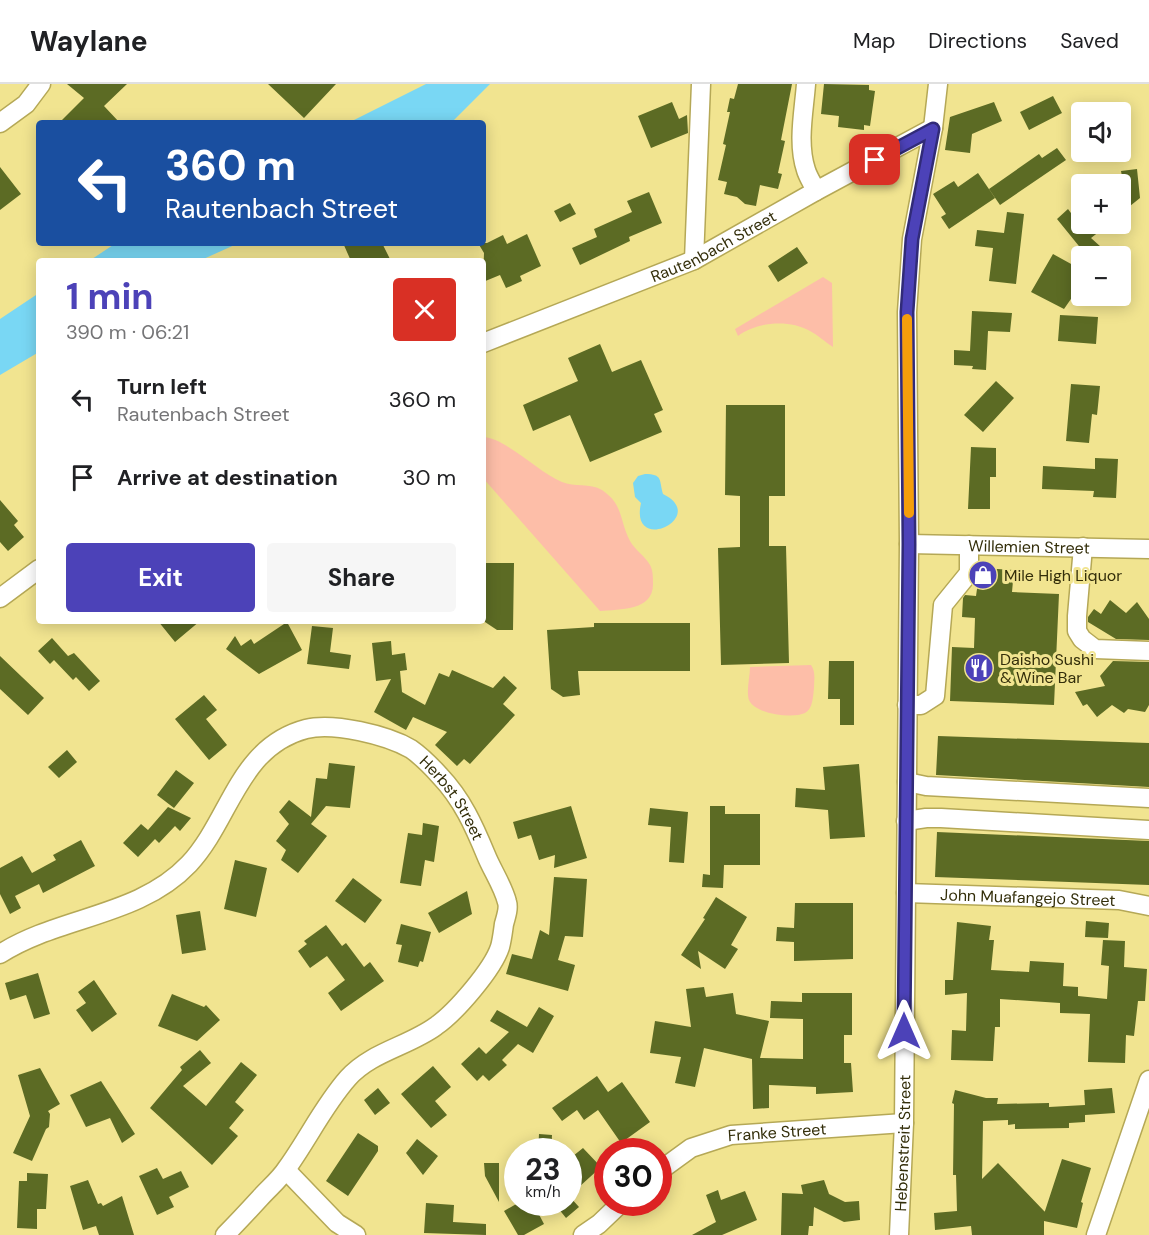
<!DOCTYPE html>
<meta charset="utf-8">
<style>
:root{--surface:#fff;--page:#f6f6f6;--text:#202124;--muted:#757577;--line:#e0e0e0;--accent:#4c42b8}
body{margin:0;font-family:"DM Sans",sans-serif;background:var(--page);color:var(--text);height:100vh;display:flex;flex-direction:column;font-size:22px;white-space:nowrap}
*{box-sizing:border-box;margin:0}
p{font-size:20px;color:var(--muted)}
.icon{flex:none;width:33px;height:33px;fill:none;stroke:currentColor;stroke-width:2;stroke-linecap:round;stroke-linejoin:round}
.map{position:relative;flex:1;overflow:hidden}
.sheet{position:absolute;left:36px;top:174px;width:450px;height:366px;display:flex;flex-direction:column;background:var(--surface);border-radius:6px;box-shadow:0 3px 15px #0003}
.sheet>*{flex:none}
.top-card{position:absolute;left:36px;top:36px;width:450px;height:126px;border-radius:6px;box-shadow:0 3px 15px #0003;background:#1a4fa0;color:#fff;overflow:hidden}
.buttons{position:absolute;left:1071px;top:18px;display:grid;gap:12px}
.buttons a{display:grid;place-items:center;width:60px;height:60px;border-radius:6px;background:var(--surface);box-shadow:0 3px 15px #0003;font-size:30px}
.speed{position:absolute;left:504px;top:1054px;display:flex;gap:12px;font-size:30px;font-weight:700;text-align:center}
.speed>*{display:grid;place-content:center;width:78px;height:78px;border-radius:50%;background:var(--surface);box-shadow:0 3px 15px #0003;line-height:1}
.speed small{font-size:15px;font-weight:400}
.speed .limit{border:9px solid #d22;background:#fff;color:#111}
.pin{position:absolute;display:grid;place-items:center;width:51px;height:51px;color:#fff;margin:-26px;border-radius:12px;box-shadow:0 3px 9px #0006}
.me{position:absolute;width:66px;margin:-33px;rotate:0deg;stroke-linejoin:round;filter:drop-shadow(0 0 4px #0008)}
.turn{display:flex;align-items:center;gap:21px;height:126px;padding:0 30px;font-size:27px}
.turn .icon{width:78px;height:78px;stroke-width:2.5}
.turn b{display:block;font-size:42px;line-height:51px}
.round{display:grid;place-items:center;flex:none;width:63px;height:63px;border-radius:6px;background:var(--page)}
.overview{display:flex;align-items:center;justify-content:space-between;height:102px;padding:0 30px}
h1{font-size:36px;font-weight:700;line-height:45px;color:var(--accent)}
.action{display:flex;gap:12px;margin-top:auto;padding:12px 30px}
.action a{flex:1;height:69px;border-radius:6px;background:var(--accent);color:#fff;font-size:24px;font-weight:700;line-height:69px;text-align:center}
.action a+a{background:var(--page);color:var(--text)}
ul{padding:0;list-style:none}
li{display:flex;align-items:center;gap:18px;height:78px;padding:0 30px}
li div{flex:1}
li b{display:block;font-size:22px}
li em{font-style:normal}
header{display:flex;align-items:center;gap:36px;box-sizing:border-box;height:84px;padding:0 30px;background:var(--surface);border-bottom:2px solid var(--line)}
header strong{font-size:28px}
nav{display:flex;gap:33px;margin-inline-start:auto;font-size:21px}
.map>svg:first-child{display:block}
</style>
<header>
<strong>Waylane</strong>
<nav><a>Map</a><a>Directions</a><a>Saved</a></nav>
</header>
<div class="map">
<svg width="1149" height="1151" viewBox="0 0 1149 1151">
<rect width="100%" height="100%" fill="#f1e490"/>
<!-- green -->
<path fill="#fdbea8" d="M823 193 832 199 833 263C825 258 818 251 810 247 789 235 756 238 738 252L735 245Z
M483 353C506 354 538 388 562 398 574 403 590 399 602 406 624 421 619 436 630 457 635 466 645 472 650 481 653 486 653 494 653 499 654 527 620 525 600 527L483 394Z
M811 581C816 588 814 596 814 604 813 612 813 625 805 629 792 635 755 630 749 616 746 607 750 593 750 583Z"/>
<!-- water -->
<path fill="#79d7f4" d="M426 0H490L451 39H348Z
M116 159H239L199 177H89Z
M39 209V268L0 291V235Z
M645 390C663 390 659 396 663 410 710 433 629 472 641 419L635 413 633 399 638 392Z"/>
<!-- building -->
<path fill="#5c6b24" d="M67 0H127L104 22 120 39H59L84 14Z
M268 0H336L304 34Z
M738 0H792L781 56 785 57 778 89 782 90 778 105 760 101 756 122 745 120 737 113 724 110 727 98 718 96 726 61 723 60 730 28H727L730 14 734 15Z
M824 0 869 1V6L875 7 870 42 864 41V46L838 43 839 32 821 30Z
M1053 12 1062 29 1029 46 1020 28Z
M672 18 679 35 687 31 688 49 651 64 638 32Z
M994 18 1002 37 972 50 970 69 945 66 950 33Z
M1057 64 1066 76 1000 121 989 105 1039 70 1042 74Z
M0 83 21 110 0 126Z
M1137 85 1140 114 1120 130V100L1123 98 1121 87Z
M978 89 995 114 949 145 941 133 946 130 933 110 954 97 958 103Z
M649 108 662 139 629 153 630 157 580 181 572 164 597 153 594 145 632 128 627 117Z
M570 119 576 130 560 138 554 127Z
M1068 125 1079 140H1109L1091 154 1111 172H1087L1057 135Z
M1007 128 1024 130 1016 200 989 197 993 164 975 162 977 146 1004 149Z
M527 150 541 182 520 192 522 197 506 204 500 191 483 198 484 169 478 159H487L503 151 507 160Z
M343 159H382L391 177H351Z
M797 163 808 179 778 198 768 182Z
M1053 170 1082 186V199L1064 225 1031 208Z
M972 227 1012 229 1010 248 988 247 986 286 972 285 973 282 954 281V266L970 267Z
M1060 231 1098 233 1096 260 1058 257Z
M600 260 612 288 641 276 663 326 654 330 662 348 590 378 570 331 533 347 523 321 578 297 568 274Z
M996 297 1014 314 983 348 964 331Z
M1071 300 1100 302 1097 331 1092 330 1089 359 1066 357Z
M726 321H785V412H769V462H786L789 579 721 581 718 464 740 463V412L725 411Z
M971 363 996 364V393H990V425H968Z
M1095 374 1118 375 1116 414 1093 413 1094 407 1042 405 1043 382 1095 385Z
M0 416 18 437 14 441 24 453 8 467 0 458Z
M485 479H514L513 546H497L485 538Z
M980 484 1014 486 1012 508 1059 510 1054 621 950 617 952 563 974 564 975 534 962 533 963 514 965 511 976 512Z
M1110 516 1126 529 1137 518 1149 535V556L1116 555 1088 538V533L1094 525 1101 530Z
M158 537H200L175 558Z
M287 538 302 566 259 590 226 565 235 552 241 562 251 555 254 560Z
M594 539H690V587H578L580 611 563 613 551 605 547 546 594 543Z
M312 542 333 544 330 568 351 571 349 585 307 580Z
M52 554 68 572 74 569 100 597 89 607 76 593 73 596 54 576 50 580 38 567Z
M391 557 392 571 405 569 407 586 400 587 402 608 425 621 439 589 449 593 452 586 493 604 504 592 517 604 503 620 515 631 470 680 464 675 457 682 435 661 447 648 413 633 406 646 374 628 391 595 376 597 372 559Z
M0 572 44 614 28 631 0 605Z
M829 577H854V641H840V615H828Z
M1113 577 1149 578V621L1145 628 1128 625 1124 629 1112 621 1097 633 1087 620 1083 622 1075 608 1105 602 1100 592Z
M204 611 217 626 206 635 227 661 209 676 175 635Z
M938 652 1149 659V703L936 691Z
M67 666 77 678 59 694 48 683Z
M329 679 355 682 350 724 326 722 311 740 327 752 298 789 281 776 286 766 276 757 289 740 279 728 289 716 311 733 316 694 327 695Z
M859 680 865 753 830 755 828 726 795 723 796 704 825 706 823 683Z
M176 686 194 699 174 724 157 711Z
M571 722 587 774 554 784 555 771 539 776 531 751 518 755 513 738Z
M710 722H725V730H760V781H724L723 804 702 803 703 790 710 791Z
M168 723 191 734 180 747 175 742 159 759 155 755 138 773 123 759 141 740 148 746Z
M650 724 688 728 684 779 669 778 671 743 648 741Z
M423 739 439 742 434 778 425 776 421 802 400 799 408 749 422 751Z
M937 748 1149 757V801L935 793Z
M81 756 95 782 43 809 39 800 15 812 21 824 10 830 0 810V784L22 772 32 789 56 776 53 771Z
M235 776 267 784 256 833 224 825Z
M554 793 587 795 583 853 565 852 558 876 575 881 568 907 506 890 512 870 532 875 540 846 549 851Z
M353 794 382 816 365 839 335 817Z
M467 807 472 830 439 849 428 829Z
M716 813 747 833 731 861 738 865 725 885 698 867 701 885 681 871 705 835 703 834Z
M795 819H853V875L794 877V858L776 857 777 843 794 844Z
M200 827 206 866 182 870 176 831Z
M1086 837 1109 839 1108 854 1085 853Z
M957 838 991 842 989 856H994L991 886 1029 888 1030 877 1064 879 1063 902 1078 903V912L1107 915 1109 882 1101 881 1103 856 1125 857 1124 883 1147 885 1145 917H1138L1134 952 1126 951 1125 979 1088 978 1090 930 1060 929V919L1000 915V943H995L993 977 951 976 952 946 966 947 967 909 945 911V896H953Z
M401 840 431 848 423 878 420 877 418 883 398 878 402 861 396 860Z
M326 841 342 862 346 859 364 883 370 878 384 897 341 927 328 909 345 896 327 872 310 884 298 867 307 860 304 857Z
M38 889 50 930 34 935 26 911 10 916 5 899Z
M94 896 117 930 92 948 76 926 86 919 78 908Z
M704 903 706 913 733 909 736 930 769 937 760 974 803 975V935L770 934 771 917 802 918V909H852V951H844V979H851L853 1008 816 1010V1003L769 1001V1024L753 1025 752 975 704 964 695 1003 675 999 681 973 650 969 655 937 691 943 686 905Z
M172 910 204 923 206 921 220 936 197 957 158 942Z
M539 923 554 932 533 969 518 960 502 976 507 981 489 997 483 991 477 997 461 980 479 963 486 970 509 948 490 937 497 926 527 943Z
M200 966 211 979 183 1002 206 1022 241 978 257 991 235 1018 244 1026 229 1044 238 1052 212 1081 150 1024 182 986 180 983Z
M433 982 451 1003 435 1017 447 1031 431 1044 401 1010Z
M40 984 60 1020 48 1027 50 1030 49 1043 46 1045 32 1077 13 1069 30 1032 18 991Z
M597 992 608 1008 622 998 650 1038 621 1059 598 1026 584 1036 577 1026 562 1037 552 1024Z
M101 997 135 1050 122 1059 110 1034 86 1043 70 1011Z
M378 1004 390 1019 375 1031 364 1016Z
M1112 1004 1115 1029 1085 1031V1029V1038L1069 1039V1044L1015 1045V1040L1008 1041V1036L983 1037 982 1095 998 1079 1045 1128 1044 1130 1062 1075 1091 1084 1081 1118 1083 1119 1077 1144 1044 1137V1151H972L971 1142 935 1146 934 1129 957 1127 956 1091H953L954 1020 952 1019 955 1006 986 1014H998L997 1020 1049 1019V1023L1085 1021 1084 1006Z
M358 1049 378 1062V1067L348 1112 326 1097Z
M539 1050 552 1051 551 1068H538Z
M417 1055 438 1072 423 1091 406 1069Z
M583 1064 601 1083 568 1113V1076Z
M484 1079H499V1118L485 1092Z
M157 1084 163 1095 181 1087 189 1103 169 1113 174 1123 157 1131 139 1092Z
M27 1089 48 1090 46 1125H37V1145L17 1144 19 1097H27Z
M88 1096 98 1120 101 1119 103 1122 122 1112 134 1151H99L96 1142 83 1146 70 1102Z
M824 1096 829 1110 845 1118 859 1117 860 1136 844 1138 814 1123 813 1142H809L808 1151H781L782 1109 803 1110 801 1101Z
M718 1106 721 1116 745 1107 757 1136 722 1151H692L716 1138 706 1111Z
M570 1113 579 1123 566 1134 558 1124 564 1119H568Z
M426 1119 454 1121 453 1138 486 1140V1151L424 1149Z
M518 1119H533L544 1140 524 1151H518L504 1127Z"/>
<g fill="none" stroke-linecap="round" stroke-linejoin="round">
<!-- minor casing -->
<g stroke="#b5a856" stroke-width="21">
<g id="minor">
<path d="M806 0C804 27 797 59 806 86 808 93 813 100 816 107"/>
<path d="M0 39 26 20 41 0"/>
<path d="M694 176 701 0"/>
<path id="s1" d="M483 259 694 176 816 107 933 44"/>
<path id="s2" d="M909 460 1149 465"/>
<path d="M1083 463 1077 532V547L1082 555 1095 565 1149 567"/>
<path d="M0 514 39 485"/>
<path d="M907 621H921L935 612 943 521 969 489V461"/>
<path d="M907 698 926 702 1149 714"/>
<path d="M906 737 926 734H941L1149 746"/>
<path id="s3" d="M906 809 1119 816 1149 822"/>
<path id="s4" d="M0 870C59 832 139 833 189 780 231 735 238 663 306 645 333 638 387 651 411 665 421 672 432 683 440 692 462 715 474 742 486 771 492 786 503 802 507 818 509 824 506 833 504 840 503 847 502 856 500 863 493 885 456 928 436 942 409 962 371 968 348 994 324 1021 308 1055 287 1084 280 1095 269 1104 260 1114 249 1126 237 1139 225 1151"/>
<path d="M286 1086 337 1139 356 1151"/>
<path id="s5" d="M658 1088 691 1064 731 1051 904 1039"/>
<path d="M583 1151 599 1140 621 1119"/>
<path id="s6" d="M899 1151 904 1039 909 460 907 228 912 155 933 44 938 0"/>
<path d="M1096 1151 1149 996"/>
</g>
</g>
<!-- minor -->
<use href="#minor" stroke="#fff" stroke-width="18"/>
</g>
<g fill="none" stroke-linecap="round" stroke-linejoin="round">
<!-- route casing -->
<g stroke="#312b78" stroke-width="15">
<path id="route" d="M875 76 933 45 912 155 907 228 909 460 904 947"/>
</g>
<!-- route -->
<use href="#route" stroke="#4c42b8" stroke-width="10"/>
<!-- slow -->
<path stroke="#f59e0b" stroke-width="10" d="M907 235 909 429"/>
</g>
<!-- icons -->
<defs>
<g id="shop-disc" transform="scale(1.5)"><circle r="9.5" fill="#4c42b8" stroke="#f1e490"/><path d="M-5-2.5h2.3a2.7 3.5 0 0 1 5.4 0H5L5.5 6h-11ZM-1.5-2.5h3a1.5 2.3 0 0 0-3 0Z" fill="#fff"/></g>
<g id="restaurant-disc" transform="scale(1.5)"><circle r="9.5" fill="#4c42b8" stroke="#f1e490"/><path d="M-5-6h1v4h1v-4h1v4h1v-4h1v5L-1.5 .5V6h-2V.5L-5-1ZM5-6V6H3V1.5H1.5Q1.5-4 5-6Z" fill="#fff"/></g>
</defs>
<g fill-rule="evenodd">
<use href="#shop-disc" x="983" y="491"/>
<use href="#restaurant-disc" x="979" y="584"/>
</g>
<g text-anchor="middle" stroke-width="6" stroke-linejoin="round" paint-order="stroke">
<!-- street labels -->
<g font-size="16" fill="#332e0a" stroke="#f1e490">
<text dy="6" stroke="none"><textPath href="#s1" startOffset="250">Rautenbach Street</textPath></text>
<text dy="6" stroke="none"><textPath href="#s2" startOffset="120">Willemien Street</textPath></text>
<text dy="6" stroke="none"><textPath href="#s4" startOffset="568">Herbst Street</textPath></text>
<text dy="6" stroke="none"><textPath href="#s3" startOffset="122">John Muafangejo Street</textPath></text>
<text dy="6" stroke="none"><textPath href="#s5" startOffset="129">Franke Street</textPath></text>
<text dy="6" stroke="none"><textPath href="#s6" startOffset="92">Hebenstreit Street</textPath></text>
</g>
<!-- poi labels -->
<g font-size="16" fill="#332e0a" stroke="#f1e490" text-anchor="start">
<text x="1004" y="497">Mile High Liquor</text>
<text x="1000" y="581">Daisho Sushi<tspan x="1000" dy="18">&amp; Wine Bar</tspan></text>
</g>
</g>
</svg>
<div class="buttons">
<a><svg class="icon" aria-label="sound" viewBox="0 0 24 24"><path d="M4 9h4l5-4v14l-5-4H4zM17 9q2 3 0 6"/></svg></a>
<a>+</a>
<a>−</a>
</div>
<div class="speed"><div>23<small>km/h</small></div><div class="limit">30</div></div>
<div class="pin" style="left:875px;top:76px;background:#d93025"><svg class="icon" aria-label="arrive" viewBox="0 0 24 24"><path d="M6 21V4h12l-3 4 3 4H6"/></svg></div>
<svg class="me" style="left:904px;top:947px" viewBox="-20 -20 40 40"><path d="M0-17L14 15 0 8-14 15z" fill="#4c42b8" stroke="#fff" stroke-width="4"/></svg>
<div class="top-card">
<div class="turn"><svg class="icon" aria-label="left" viewBox="0 0 24 24"><path d="M17 20v-9H6M10 6l-5 5 5 5"/></svg><div><b>360 m</b>Rautenbach Street</div></div>
</div>
<section class="sheet">
<div class="overview"><div><h1>1 min</h1><p>390 m · 06:21</p></div><a class="round" style="background:#d93025;color:#fff"><svg class="icon" aria-label="close" viewBox="0 0 24 24"><path d="M6 6l12 12M18 6L6 18"/></svg></a></div>
<ul>
<li><svg class="icon" aria-label="left" viewBox="0 0 24 24"><path d="M17 20v-9H6M10 6l-5 5 5 5"/></svg><div><b>Turn left</b><p>Rautenbach Street</p></div><em>360 m</em></li>
<li><svg class="icon" aria-label="arrive" viewBox="0 0 24 24"><path d="M6 21V4h12l-3 4 3 4H6"/></svg><div><b>Arrive at destination</b></div><em>30 m</em></li>
</ul>
<div class="action"><a>Exit</a><a>Share</a></div>
</section>
</div>
